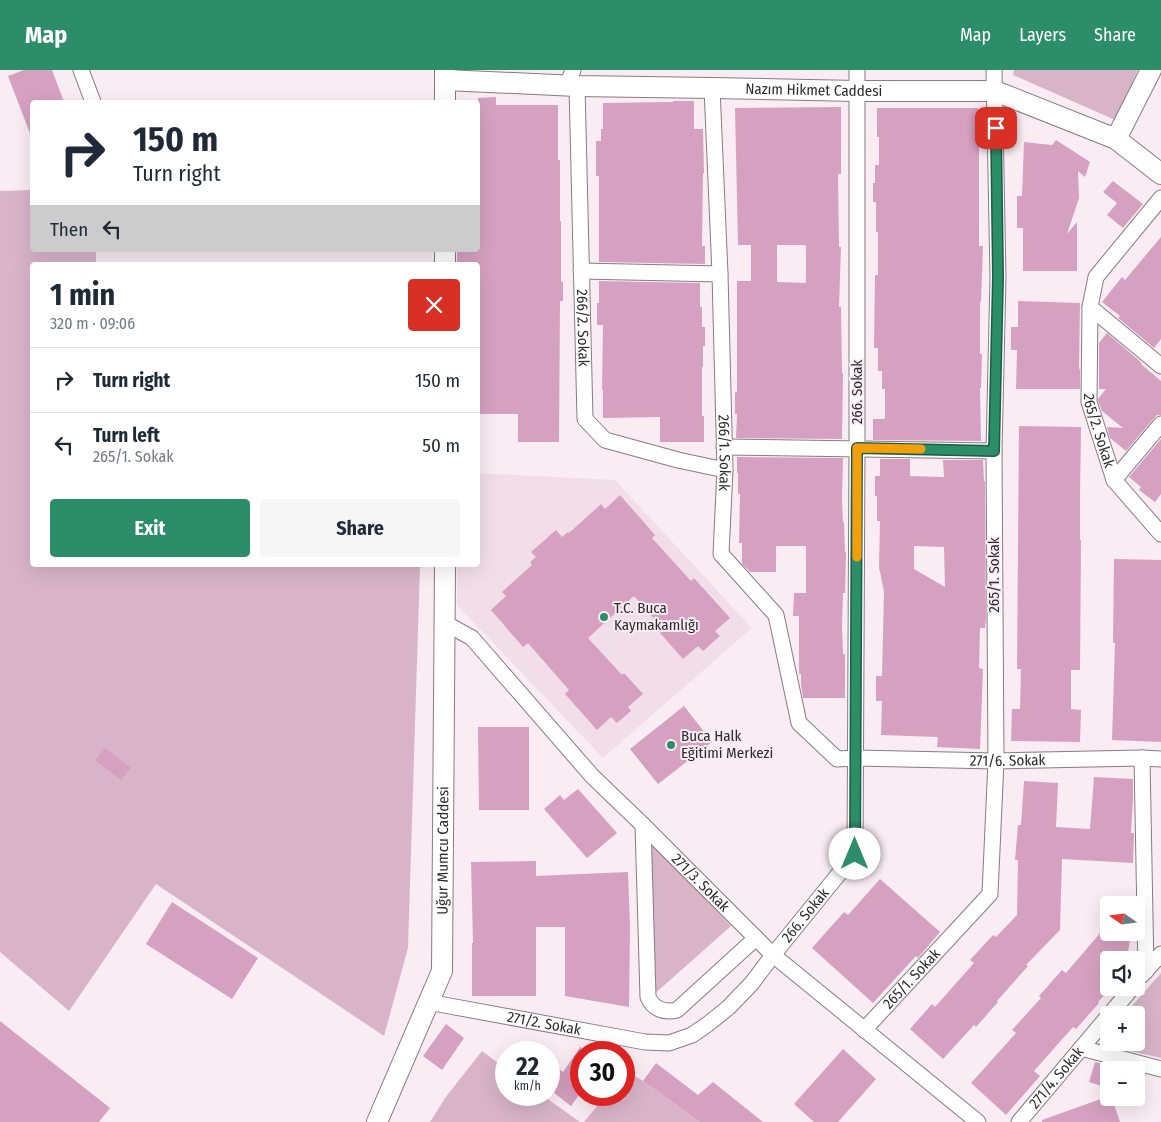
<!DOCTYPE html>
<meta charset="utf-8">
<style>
:root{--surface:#fff;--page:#f6f6f7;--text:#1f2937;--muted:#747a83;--line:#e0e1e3;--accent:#2c8e68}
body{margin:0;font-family:"Fira Sans Condensed",sans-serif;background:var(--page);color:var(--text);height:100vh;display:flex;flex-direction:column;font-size:19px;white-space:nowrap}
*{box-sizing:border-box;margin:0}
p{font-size:16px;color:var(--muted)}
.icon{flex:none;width:28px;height:28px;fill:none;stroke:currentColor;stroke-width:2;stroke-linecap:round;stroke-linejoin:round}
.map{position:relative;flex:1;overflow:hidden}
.side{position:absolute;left:30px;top:192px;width:450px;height:305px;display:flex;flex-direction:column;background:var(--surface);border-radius:5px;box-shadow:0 5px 20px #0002}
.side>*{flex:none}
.guide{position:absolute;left:30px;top:30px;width:450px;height:152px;border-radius:5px;box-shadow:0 5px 20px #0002;background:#fff;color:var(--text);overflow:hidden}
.needle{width:32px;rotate:284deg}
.tools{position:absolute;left:1100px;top:826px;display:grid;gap:10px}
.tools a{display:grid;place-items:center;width:45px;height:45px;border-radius:5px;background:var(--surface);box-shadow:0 5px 20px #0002;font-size:25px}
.speed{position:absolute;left:495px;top:971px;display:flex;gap:10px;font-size:25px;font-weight:700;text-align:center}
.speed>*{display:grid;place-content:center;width:65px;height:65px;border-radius:50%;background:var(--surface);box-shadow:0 5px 20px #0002;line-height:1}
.speed small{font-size:12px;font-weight:400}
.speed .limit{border:8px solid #d22;background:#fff;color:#111}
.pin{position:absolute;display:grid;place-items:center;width:42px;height:42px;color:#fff;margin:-21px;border-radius:10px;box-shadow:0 2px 8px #0006}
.me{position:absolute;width:55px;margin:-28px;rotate:0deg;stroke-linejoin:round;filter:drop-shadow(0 0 4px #0008)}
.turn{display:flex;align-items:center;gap:18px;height:105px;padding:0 20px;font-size:22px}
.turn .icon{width:65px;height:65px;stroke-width:2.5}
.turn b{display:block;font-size:35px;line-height:42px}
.then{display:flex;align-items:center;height:48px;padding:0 20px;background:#0003;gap:10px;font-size:19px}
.round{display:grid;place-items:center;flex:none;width:52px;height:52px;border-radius:5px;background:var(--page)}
.headline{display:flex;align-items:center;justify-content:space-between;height:85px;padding:0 20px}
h1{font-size:30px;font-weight:700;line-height:38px}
.action{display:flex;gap:10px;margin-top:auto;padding:10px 20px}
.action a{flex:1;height:58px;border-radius:5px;background:var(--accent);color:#fff;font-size:20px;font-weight:700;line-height:58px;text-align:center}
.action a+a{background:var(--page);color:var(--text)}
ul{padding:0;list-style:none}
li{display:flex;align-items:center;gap:15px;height:65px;padding:0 20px;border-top:1px solid var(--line)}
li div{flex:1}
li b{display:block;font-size:19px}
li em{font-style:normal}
header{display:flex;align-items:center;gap:30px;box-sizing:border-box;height:70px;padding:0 25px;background:var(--accent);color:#fff}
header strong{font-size:24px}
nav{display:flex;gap:28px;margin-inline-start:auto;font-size:18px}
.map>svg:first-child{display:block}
</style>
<header>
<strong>Map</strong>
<nav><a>Map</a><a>Layers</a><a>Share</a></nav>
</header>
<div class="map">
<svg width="1161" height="1052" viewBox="0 0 1161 1052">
<rect width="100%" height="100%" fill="#f9edf3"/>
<!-- built -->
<path fill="#f2dee9" d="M478 403 615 410 752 558 603 688 457 535V495H478Z"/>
<!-- green -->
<path fill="#d9b4c9" d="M1014 0H1138L1115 50 1013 5Z
M32 120V180H96V195H32V495H420L408 878 384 966 156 814 69 941 0 882V121Z
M648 768 731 856 651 927Z
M1161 903V988L1099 974 1109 963V972H1136V945H1124Z
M482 981 506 999V1025H542L580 1052H430L445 1028Z
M625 1000 643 1011 700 1052H584L606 1025H624V1002Z"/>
<!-- building -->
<path fill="#d6a1c0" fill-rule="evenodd" d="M24 0H52L64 32H32V66H31L8 6Z
M496 27V35H558V90H560V151H561V212H563V231H560L559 372H518V344H478V195H457V180H478V28Z
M673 31H694V59H703L704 103H703L702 176H705V194L599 192V106H596V71H601V59H603V33L673 32Z
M841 37V104H838L839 177H841L839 237H841L842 303H843L842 369 736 368 737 344H735V322H737V211H751V175H738L735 38ZM777 175H806V213L778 212 777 211Z
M877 38H978V67H979V176H983L981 232H980V284H982L981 318H980L981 371 873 370V349H885V319H882V301H878V278H874L875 205H878V162H876V132H873V113H875V95H879V67H877Z
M1056 70 1090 92 1085 107 1078 101 1079 128 1067 164 1077 152V201H1023V158H1017V126H1022L1024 72 1052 75Z
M1113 111 1143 134 1123 158 1107 145 1117 133 1103 122Z
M1161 167V269L1154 278 1118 248 1120 246 1102 232 1122 207 1125 210Z
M599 211 700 213V237H702V257H705V276H703V297H702V346H704V372H660V347L603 348V320H602L603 255H597V233H599Z
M1018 231 1080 233 1079 300 1080 298V319H1016L1017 280H1011V257H1018Z
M1107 263 1142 293 1141 294 1161 311V345H1157L1154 348 1126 381 1110 368 1107 357 1123 358 1102 341 1098 331V329L1106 319H1099V273Z
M1019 356 1081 357 1080 427V470H1081L1080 600H1071V639L1081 640 1080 672 1011 671 1012 639H1020L1021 599H1017Z
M1161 369V424L1155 432 1139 420 1141 417 1129 407Z
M737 387 843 388 842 430 843 452H844L845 482H846L845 523H843L842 556 843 584H845V628H803L801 615V604H799V546H793L794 523H806V476H776V502H750L742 494V473H739L740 424H738V403H737Z
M880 389H910V406L944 407 943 390H983L984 411H985L986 549 985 558H980L979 598 983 599 980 679 937 677 938 667 881 665 882 631H876V606H882L884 522 879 497 880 451H877V426H875V406H880ZM914 476 944 477 945 517 914 499Z
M620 425 655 465 652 468 691 511 694 508 730 548 715 561 720 566 703 581 698 576 683 589 660 563 664 560 634 526 588 568 622 605 624 603 643 624 628 637 631 641 617 653 611 647 597 660 565 624 569 620 528 573 523 577 491 540 506 526 502 522 532 495 530 492 536 487 531 482 556 460 562 467 568 462 569 463 601 434 605 439Z
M1114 489 1161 490V672L1112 670 1115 573H1113Z
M684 636 712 672 658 714 630 679Z
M478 657H529V740H479Z
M105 678 131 698 121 710 95 690Z
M1094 707 1133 709V729L1131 763H1134L1133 793 1062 789 1060 860 1026 895 1028 896 997 931 998 932 976 957 974 955 943 989 910 959 932 934 935 937 974 893 970 890 993 865 996 867 1017 845 1018 790H1015L1018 755H1021L1024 711 1058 713 1056 757 1090 759Z
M578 719 617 763 587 788 544 739 560 725 564 730Z
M536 791V806L628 802 630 856 629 937 565 926V857H536V926H472V873H473L471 792Z
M880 809 940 862 918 888 916 886 873 933 812 878 844 842 848 845Z
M172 832 258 888 232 929 146 874Z
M1101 862H1131L1127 890H1109V918H1111L1098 932 1099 933 1076 959 1073 957 1034 1001 1040 1006 1006 1045 971 1013 1016 963 1012 960 1041 928 1039 926 1062 900 1066 903Z
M0 951 110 1038 99 1052H0Z
M446 954 464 968 442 1000 423 986Z
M581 976V1022L571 1036 549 1019V992L563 1002Z
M843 979 876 1009 838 1052H814L794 1034Z
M1095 992 1109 996V1018L1089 1012Z
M656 993 698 1025 713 1012 763 1052H700L643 1011Z
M1109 1026V1028H1112L1120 1052H1042V1050Z"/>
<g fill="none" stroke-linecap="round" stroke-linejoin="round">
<!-- street casing -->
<g stroke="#867c82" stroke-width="17">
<g id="street">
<path d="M81 0 93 32"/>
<path d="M567 16 573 0"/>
<path id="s1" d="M577 16 585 349 605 370 678 390 725 400"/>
<path id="s2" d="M712 18 720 204 725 400 721 484 776 545 799 653 837 689 856 688 996 691 1142 688 1161 689"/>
<path d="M1161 128 1096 207 1090 237 1161 296"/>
<path d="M581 201 720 204"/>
<path id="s3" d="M1090 237 1089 332 1114 410 1161 464"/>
<path d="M724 377 994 381"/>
<path d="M1114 410 1161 354"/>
<path id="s4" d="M445 553 472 568 592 706 643 755 773 885 978 1052"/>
<path d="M1142 688 1146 901"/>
<path d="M643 755 648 927C653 939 664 943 677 940L756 868"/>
<path d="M1142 905 1161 884"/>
<path id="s5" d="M428 932 645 972 669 973 692 965 708 954 729 937 752 913 773 885 855 784 857 378V0"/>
<path id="s6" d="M864 960 990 824 996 691 994 381 998 207 994 0"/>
<path d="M1081 978 1161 999"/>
<path id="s7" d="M1019 1052 1132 918"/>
</g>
</g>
<!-- secondary casing -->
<g stroke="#867c82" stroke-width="22">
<g id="secondary">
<path d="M445 0V32"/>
<path id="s8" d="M445 10 577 16 712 18 857 21H995L1116 69 1161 104"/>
<path d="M1116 69 1151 0"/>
<path d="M445 195V180"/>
<path id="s9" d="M377 1052 442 901 445 495"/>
</g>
</g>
<!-- street -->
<use href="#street" stroke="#fff" stroke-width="15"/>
<!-- secondary -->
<use href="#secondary" stroke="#fff" stroke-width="20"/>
</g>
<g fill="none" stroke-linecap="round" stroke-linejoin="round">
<!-- route casing -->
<g stroke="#1d5c44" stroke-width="12">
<path id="route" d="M855 784 857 378 994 381 998 207 996 58"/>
</g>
<!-- route -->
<use href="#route" stroke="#2c8e68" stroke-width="9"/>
<!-- slow -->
<path stroke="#f59e0b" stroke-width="9" d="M857 487V378L921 379"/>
</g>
<!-- markers -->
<g fill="#2c8e68" stroke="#f9edf3" stroke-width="2">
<circle cx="604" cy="547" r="5"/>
<circle cx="671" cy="675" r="5"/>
</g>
<g text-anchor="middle" stroke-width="4" stroke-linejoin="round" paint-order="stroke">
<!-- street labels -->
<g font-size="15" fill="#2e2a2c" stroke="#f9edf3">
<text dy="5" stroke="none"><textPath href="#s8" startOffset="369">Nazım Hikmet Caddesi</textPath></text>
<text dy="5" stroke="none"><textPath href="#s1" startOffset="242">266/2. Sokak</textPath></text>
<text transform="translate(857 322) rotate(-90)" y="5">266. Sokak</text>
<text dy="5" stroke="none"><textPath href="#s3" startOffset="125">265/2. Sokak</textPath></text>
<text dy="5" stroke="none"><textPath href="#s2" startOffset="365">266/1. Sokak</textPath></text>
<text transform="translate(994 505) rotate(-90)" y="5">265/1. Sokak</text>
<text dy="5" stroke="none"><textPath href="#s2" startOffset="882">271/6. Sokak</textPath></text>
<text dy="5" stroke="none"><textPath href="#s9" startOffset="285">Uğur Mumcu Caddesi</textPath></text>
<text dy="5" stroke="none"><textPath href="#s4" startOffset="366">271/3. Sokak</textPath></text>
<text dy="5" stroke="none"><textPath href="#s5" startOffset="435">266. Sokak</textPath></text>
<text dy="5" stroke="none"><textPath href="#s6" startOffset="70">265/1. Sokak</textPath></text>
<text dy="5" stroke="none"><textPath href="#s5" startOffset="118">271/2. Sokak</textPath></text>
<text dy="5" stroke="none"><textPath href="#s7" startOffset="58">271/4. Sokak</textPath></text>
</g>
<!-- poi labels -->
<g font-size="15" fill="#2e2a2c" stroke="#f9edf3" text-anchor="start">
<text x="614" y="543">T.C. Buca<tspan x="614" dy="17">Kaymakamlığı</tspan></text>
<text x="681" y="671">Buca Halk<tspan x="681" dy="17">Eğitimi Merkezi</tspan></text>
</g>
</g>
</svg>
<div class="tools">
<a><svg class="needle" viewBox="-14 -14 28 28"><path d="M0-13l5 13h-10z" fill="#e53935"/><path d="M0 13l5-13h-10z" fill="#747a83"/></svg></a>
<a><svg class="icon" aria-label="sound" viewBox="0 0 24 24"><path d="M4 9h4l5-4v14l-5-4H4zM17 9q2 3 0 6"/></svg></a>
<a>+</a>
<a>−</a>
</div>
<div class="speed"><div>22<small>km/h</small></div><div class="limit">30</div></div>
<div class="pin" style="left:996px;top:58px;background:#d93025"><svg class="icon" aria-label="arrive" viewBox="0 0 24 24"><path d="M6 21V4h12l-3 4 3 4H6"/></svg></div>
<svg class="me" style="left:855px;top:784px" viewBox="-20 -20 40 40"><circle r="19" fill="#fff"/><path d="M0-13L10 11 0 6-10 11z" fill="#2c8e68"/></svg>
<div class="guide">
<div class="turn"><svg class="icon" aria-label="right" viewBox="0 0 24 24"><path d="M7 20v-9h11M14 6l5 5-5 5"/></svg><div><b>150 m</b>Turn right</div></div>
<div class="then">Then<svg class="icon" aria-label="left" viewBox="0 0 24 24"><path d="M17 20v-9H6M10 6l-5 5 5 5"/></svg></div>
</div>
<section class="side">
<div class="headline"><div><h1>1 min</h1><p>320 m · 09:06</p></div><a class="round" style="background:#d93025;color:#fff"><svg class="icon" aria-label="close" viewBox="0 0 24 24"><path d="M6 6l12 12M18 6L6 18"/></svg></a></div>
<ul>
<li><svg class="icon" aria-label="right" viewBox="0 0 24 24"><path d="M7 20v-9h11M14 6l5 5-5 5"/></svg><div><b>Turn right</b></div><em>150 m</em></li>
<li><svg class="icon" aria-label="left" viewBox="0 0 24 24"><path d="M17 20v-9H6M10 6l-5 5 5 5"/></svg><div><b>Turn left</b><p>265/1. Sokak</p></div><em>50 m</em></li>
</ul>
<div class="action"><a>Exit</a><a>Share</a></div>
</section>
</div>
